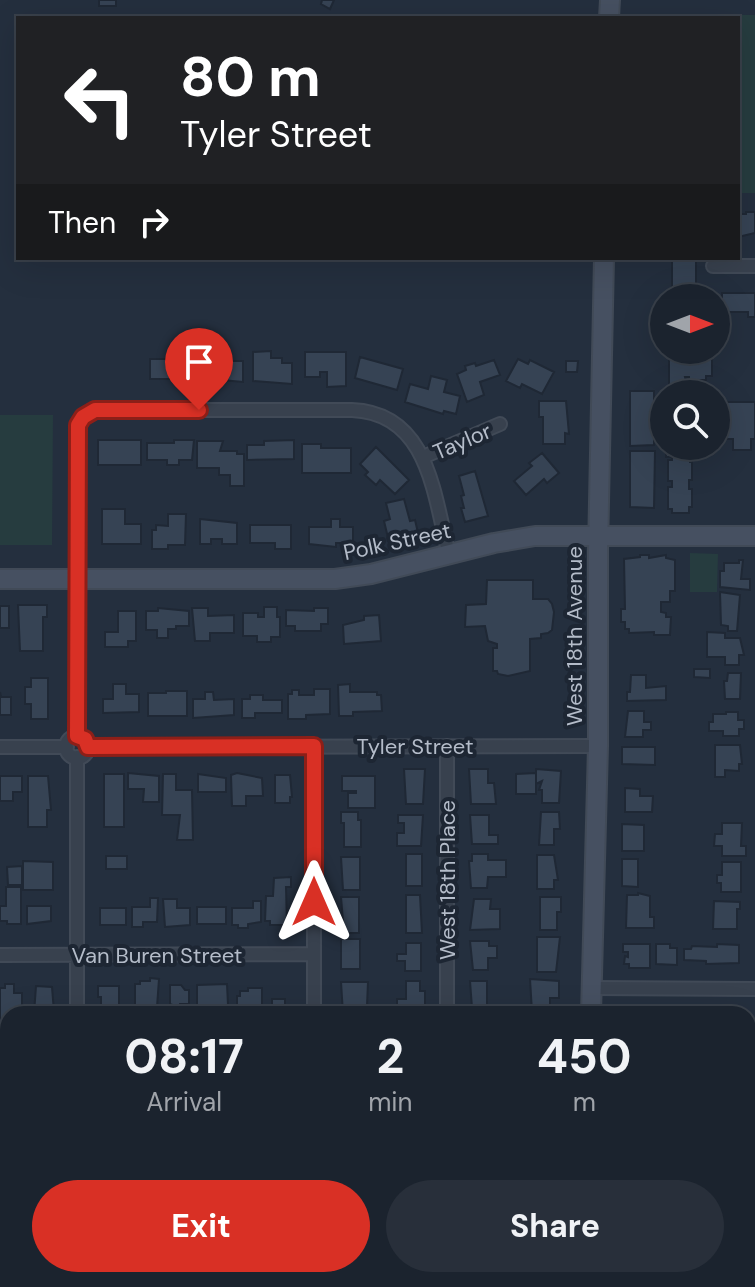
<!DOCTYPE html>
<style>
:root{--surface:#1b232e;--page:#282f3a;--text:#f1f3f6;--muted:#a0a4aa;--line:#39404a;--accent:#d93025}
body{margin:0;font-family:"DM Sans",sans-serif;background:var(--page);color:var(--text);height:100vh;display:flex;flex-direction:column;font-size:30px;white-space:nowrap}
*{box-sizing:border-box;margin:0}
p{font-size:26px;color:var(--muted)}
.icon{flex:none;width:44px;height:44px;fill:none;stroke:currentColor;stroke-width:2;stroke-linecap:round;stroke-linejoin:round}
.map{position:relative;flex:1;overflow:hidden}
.side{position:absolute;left:0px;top:1006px;width:756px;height:282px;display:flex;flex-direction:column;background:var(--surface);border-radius:24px 24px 0 0;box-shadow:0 8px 32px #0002,0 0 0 2px var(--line)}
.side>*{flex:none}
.guide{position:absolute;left:16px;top:16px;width:724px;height:244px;border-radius:0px;box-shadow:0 8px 32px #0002,0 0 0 2px var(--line);background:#202124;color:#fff;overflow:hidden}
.needle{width:52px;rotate:90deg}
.controls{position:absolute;left:650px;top:284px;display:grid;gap:16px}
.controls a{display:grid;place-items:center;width:80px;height:80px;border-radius:50%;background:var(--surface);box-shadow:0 8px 32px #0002,0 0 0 2px var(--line);font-size:40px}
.pin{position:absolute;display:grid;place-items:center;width:68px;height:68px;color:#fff;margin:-82px -34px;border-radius:50% 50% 50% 0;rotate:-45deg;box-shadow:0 0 8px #0007}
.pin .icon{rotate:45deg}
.me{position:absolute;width:88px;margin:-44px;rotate:0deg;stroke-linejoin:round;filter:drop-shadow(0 0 6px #0008)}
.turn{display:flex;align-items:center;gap:28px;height:168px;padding:0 32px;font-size:36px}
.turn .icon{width:104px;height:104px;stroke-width:2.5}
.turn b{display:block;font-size:56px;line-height:68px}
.then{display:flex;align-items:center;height:76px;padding:0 32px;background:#0003;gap:16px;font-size:30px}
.eta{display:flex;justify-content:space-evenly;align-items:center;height:136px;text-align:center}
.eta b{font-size:48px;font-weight:700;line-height:56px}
.primary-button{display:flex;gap:16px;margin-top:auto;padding:16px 32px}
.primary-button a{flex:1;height:92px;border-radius:48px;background:var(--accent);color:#fff;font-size:32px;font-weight:700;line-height:92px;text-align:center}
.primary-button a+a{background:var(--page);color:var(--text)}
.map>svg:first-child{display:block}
</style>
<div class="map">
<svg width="755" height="1287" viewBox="0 0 755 1287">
<rect width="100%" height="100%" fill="#242f3e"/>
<!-- green -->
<path fill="#263c3f" d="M632 14 755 15V193H738V18H632Z
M0 415H53L52 545H0Z
M690 553 718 554 717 592H690Z"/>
<!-- building -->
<path fill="#364354" stroke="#1f2835" stroke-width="2" d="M99 0H116V6H99Z
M322 0H334L330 9 321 4Z
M746 212H755V233L738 237V214H746Z
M672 258H696V298H672Z
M722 293H755V317H748V312H722Z
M271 351V358H282V363H292V384L253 381V352Z
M305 352H346V386L327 387V372H320V377H305Z
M360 357 403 369 397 390 355 378Z
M150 359H191V384H177V379H150Z
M518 359 528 364 530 360 554 372 542 394 522 384 520 388 506 381Z
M669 359H712V376H706V380H689V377H685L688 391 669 393Z
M494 360 500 375 480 382 484 395 467 402 457 374 466 370 465 366 475 363 476 366Z
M200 361H243V382L200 378Z
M566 361H578L577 372H566Z
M431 376 447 380 444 392 460 396 456 414 444 411 443 414 405 402 410 384 428 389Z
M630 391H654V445L630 446Z
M539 401H566L569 434 565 433V444H543V417H539Z
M727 402H755V439H751V450H733V439H727Z
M98 440H141V465H98Z
M174 440H194L192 460H179V465H167V460H147V443H174Z
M294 440V459L247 460V445H264V441Z
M197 441H223L220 451H237V454H244V486H230V475H219V468H197Z
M302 444H321V448H351V473H302Z
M668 446H690V453L675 452V456H690V462H692V480H689V489H692V507H689V513H672V509H668V487H672V481H668V460H672V457H666V451H672V449H668Z
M376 447 409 480 395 494 380 480 376 485 365 475 368 472 360 464Z
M630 451H655L654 508 630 507Z
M542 453 559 473 547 483 544 479 526 495 514 481 532 466 529 463Z
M475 471 488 516 465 522 461 508H464L461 496 464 495 459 476Z
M404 499 410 521 415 520 419 537 398 543V540L389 542 384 521 390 519 386 503Z
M102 509H125V524H141V544H102Z
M168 514H186L185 545H168V549H152V530H156V525L168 526Z
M200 519 237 523V544H222V539H211V544H200Z
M331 519H340V527H353V543H336V547L309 544V527H331Z
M250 525H291V549H275V543H250Z
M640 555H649V558L666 555V558L675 560V591H670V602H661V612L666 613V617H671L670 635H654V632L629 633V629H625V622H621V609H625L624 559 640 557Z
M739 560H743L741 579H750V590L720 587V571H724V563H739Z
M487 580H533V599H548L552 604 554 612 552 630 548 633 541 634V638L530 639V671L508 676 498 674 497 671H493V648H497V644L488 641 485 626 465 627 466 605 486 604Z
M720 592 740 595 737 631H728V626L721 625Z
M18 605H47V617H43V651H20Z
M0 606H9V628H0Z
M264 607H277V617H280V637H271V642H257V636H243V613H258V617H264Z
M158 608 189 611V626H176V629H168V638H157V630H146V611H158Z
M192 608H208V616L234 615V633H210V641H195Z
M314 608H328V624H321V631H295V626H286V610L314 611Z
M118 611H136V641H128V647H105V632H118Z
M379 615 381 641 344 644 343 625 364 620V616Z
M707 632 725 633V638H740L744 655H739V665H725V657H707Z
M694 669H710V678L694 677Z
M728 673H741L740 699H725L724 681H727Z
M631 675H646V688L666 686V700L627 701V692H630Z
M31 678H48V719H31V704H25V687H31Z
M113 684H126V694H139V712L103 713V699H113Z
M350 684V692H377V695H381L382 711 353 712V716H339L338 685Z
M314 689H330V714L306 715V719H288V694H292V690H299V695H314Z
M166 691H187V716H148V693H166Z
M0 692 1 697H11V715H0Z
M205 692H213L214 700 234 699V715L193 718V699H205Z
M250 695H263V700H282V713H255V718H242V699H250Z
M628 711H644V722H651V730H643V737H625Z
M726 712H738V720H744V729H739V736H723V731H709V722H713V714H726Z
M715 745H740L742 764H739V771L725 770V777H715Z
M622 747H655V765L622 764Z
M404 769H425L423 804H406Z
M469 769H488V783H494L496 804H471Z
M536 769 561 771 559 803H542V790H539L542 781 536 784Z
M128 773 159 776V802H143L144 789H128Z
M237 773 262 778 263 796H246V806H232L231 775Z
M536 773V794H516V774Z
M104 774H124V827H104Z
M163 774H176V790H192L193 840H177L180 815H162Z
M198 774 226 778V792H198Z
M275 775H290L292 797H290V803H275Z
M0 776H22V792H13V801H0Z
M28 776H48L51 810H47V827H28Z
M342 776H375V808H348V793H356V791H342Z
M625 788 640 789V796H653L652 812H625Z
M341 812H358V820H361V847H344V823H341Z
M541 812H559L560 829H554V845H539Z
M398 815H423L421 846H397V833H404V823H398Z
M470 815H489V835H498V844H472Z
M722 823H742L741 846H746V856H722V846H714L715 834H722Z
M622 824 644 825V851H622Z
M406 854H422V886H406Z
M472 854H488V860H506V877H488L487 888H471L469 861H472Z
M537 855H554L558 880H554V889H537Z
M106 856H127V869H106Z
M341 857H360V890H343Z
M622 859H638V887L622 886Z
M23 861 53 862V890H23Z
M722 862H741V892H721V883H717V875H722Z
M22 866V885H8L7 867Z
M291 877V887H286L287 925H270V921H265L266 896H273L274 878Z
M6 887H21V924H7V921H0V906H6Z
M638 893 650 896V917H654V928H626L627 895H638Z
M406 895H420L422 933H406Z
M341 897H359V933H344Z
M540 897H561V912H557V930H540Z
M150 898H158L157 922H143V927H132V907H150Z
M163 899H177V908H190V925L165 927Z
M474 899H491L490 909H500V929L470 930Z
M253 901H261V922L248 924V928H238V925H232V908H253Z
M714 901 740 902V909H737V929H713Z
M27 906H51V921L27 924Z
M197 907H226V924H197Z
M100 908H126V925H100Z
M537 937H560L556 972H537Z
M341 939H360V969H341Z
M470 941H489V946H497V958H488V970H473Z
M406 943H421V971H405V961H397V954H406Z
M623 944H650V968H629V964H624L625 956 628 957V952H623Z
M656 944H670V948H677V965L656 964Z
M717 944 739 945V963L706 964V961L684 960V949H691L692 946 717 947Z
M150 978 159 979 157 1007H135V984H140V981H150Z
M530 979 559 981V998H550V1012H532Z
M406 981H420V991H425V1014H397V999H406Z
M470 981H487V1008H472Z
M341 982H368L367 1006H357V1014H343Z
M5 984H14V993H22V1009H14V1014H8V1020H0V988H5Z
M227 984 228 1005 216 1006V1011H204V1005H197V985Z
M170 985H181L185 990H189V1004H180L178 1014H164V1006H175L170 1004Z
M36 986 52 987 54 1012 34 1014Z
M98 986H119V1014H106L107 1006H101V997H98Z
M248 988H262V1014H237V996H240V991H248Z
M272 999H285V1010H290V1014H267L272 1013Z
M495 1005H506V1014H495Z
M626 1009H644V1014H626Z
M0 1098H6V1106H8V1129H0Z
M8 1193V1221H7L6 1212H0V1194Z
M162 1280H177V1287H162Z
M255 1280 284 1282V1287H255Z
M342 1280H365V1282H362V1287H345V1280Z
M405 1280H425V1287H405Z
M471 1280H494V1287H471Z
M536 1280H552L554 1287H532V1281Z
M620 1280H644V1287H620Z
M679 1280H688L687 1287H678Z
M707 1280H733V1287H736H718V1284H707Z"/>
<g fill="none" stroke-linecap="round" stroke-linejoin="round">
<!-- street casing -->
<g stroke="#414a57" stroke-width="16">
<path id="street" d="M713 266H755
M423 457 500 424
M77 736V431C81 414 92 410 108 410H352C429 413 434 496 449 555
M66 747a11 11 0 1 1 22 0a11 11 0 1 1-22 0Z
M314 746V1014
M447 746V1014
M0 747H67
M88 747 598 746
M0 955 314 954
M592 988 755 989
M77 1014V757
M0 1163H8
M315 1280V1287
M448 1280V1287
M76 1287V1280"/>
</g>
<!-- secondary casing -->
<g stroke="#414a57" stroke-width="22">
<path id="secondary" d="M609 18 610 0
M0 579H335L371 574 494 543 535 536H755
M591 1014 598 746V551L604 258
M587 1287 588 1280"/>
</g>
<!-- street -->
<use href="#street" stroke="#38414e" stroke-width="12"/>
<!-- secondary -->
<use href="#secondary" stroke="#465061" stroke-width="18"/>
</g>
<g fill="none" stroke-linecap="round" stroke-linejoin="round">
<!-- route casing -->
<g stroke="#8d1f18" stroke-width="20">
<path id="route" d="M199 410H95L83 417 78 425 77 736 85 739 88 747 314 746V902"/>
</g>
<!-- route -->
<use href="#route" stroke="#d93025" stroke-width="14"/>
</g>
<g text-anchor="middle" stroke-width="8" stroke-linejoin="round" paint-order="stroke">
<!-- street labels -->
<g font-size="22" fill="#b4bcc9" stroke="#1d2633">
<text transform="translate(462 441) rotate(-23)" y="8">Taylor</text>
<text transform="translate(397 541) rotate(-12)" y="8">Polk Street</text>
<text transform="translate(574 636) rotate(-90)" y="8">West 18th Avenue</text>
<text x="415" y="754">Tyler Street</text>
<text transform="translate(447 880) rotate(-90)" y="8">West 18th Place</text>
<text x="157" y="963">Van Buren Street</text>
</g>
</g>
</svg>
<div class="controls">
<a><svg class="needle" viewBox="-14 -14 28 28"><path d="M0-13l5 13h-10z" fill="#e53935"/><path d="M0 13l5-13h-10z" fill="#a0a4aa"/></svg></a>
<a><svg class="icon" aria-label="search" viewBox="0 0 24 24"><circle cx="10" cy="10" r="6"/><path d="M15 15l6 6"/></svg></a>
</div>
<div class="pin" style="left:199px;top:410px;background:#d93025"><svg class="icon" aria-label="arrive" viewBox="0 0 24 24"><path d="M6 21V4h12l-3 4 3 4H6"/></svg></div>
<svg class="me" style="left:314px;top:902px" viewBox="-20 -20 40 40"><path d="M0-17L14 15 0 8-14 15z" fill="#d93025" stroke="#fff" stroke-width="4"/></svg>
<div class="guide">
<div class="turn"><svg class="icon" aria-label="left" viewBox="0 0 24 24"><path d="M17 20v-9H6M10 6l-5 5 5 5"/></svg><div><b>80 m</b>Tyler Street</div></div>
<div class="then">Then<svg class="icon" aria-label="right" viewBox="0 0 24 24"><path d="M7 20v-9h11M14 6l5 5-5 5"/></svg></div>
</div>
<section class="side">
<div class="eta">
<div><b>08:17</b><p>Arrival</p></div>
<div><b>2</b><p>min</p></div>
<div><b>450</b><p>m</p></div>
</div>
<div class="primary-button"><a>Exit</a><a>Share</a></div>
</section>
</div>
